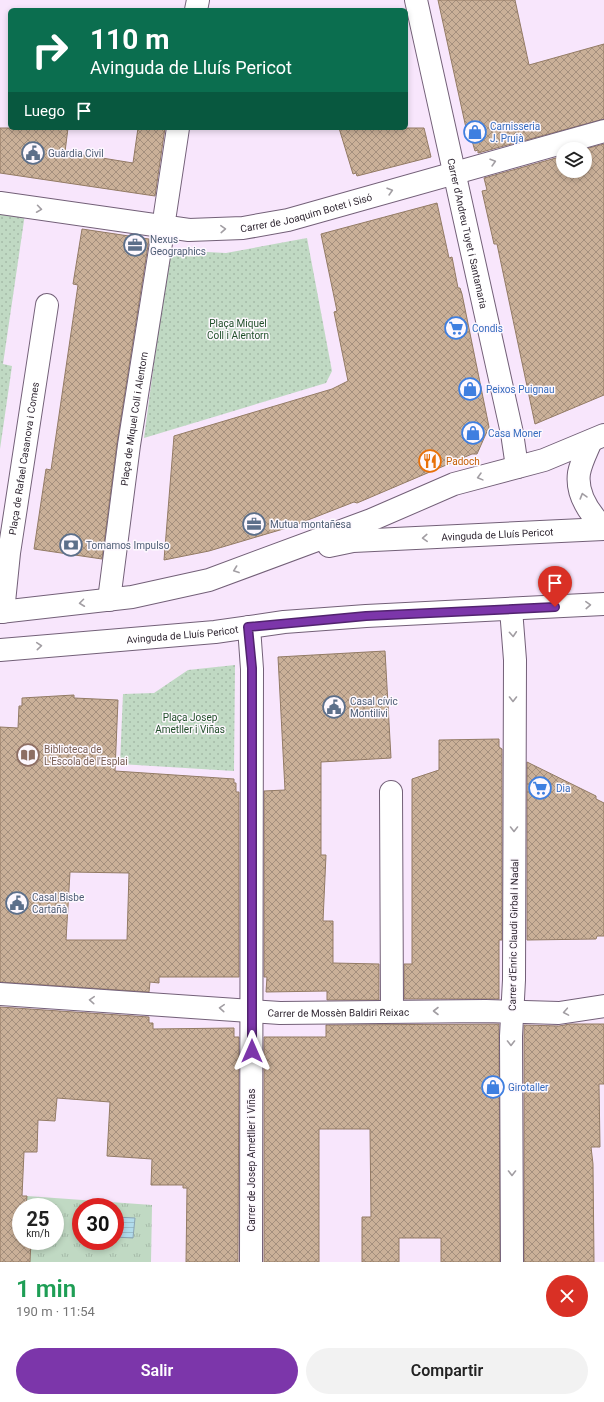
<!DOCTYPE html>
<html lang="es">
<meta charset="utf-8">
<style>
:root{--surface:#fff;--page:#f2f2f2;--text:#222;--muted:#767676;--accent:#7c36aa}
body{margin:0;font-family:Roboto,sans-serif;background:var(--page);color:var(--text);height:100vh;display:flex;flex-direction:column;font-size:15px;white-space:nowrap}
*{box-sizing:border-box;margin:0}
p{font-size:13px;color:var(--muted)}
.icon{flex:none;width:22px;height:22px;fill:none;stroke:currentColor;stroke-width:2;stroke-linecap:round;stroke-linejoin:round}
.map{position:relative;height:1262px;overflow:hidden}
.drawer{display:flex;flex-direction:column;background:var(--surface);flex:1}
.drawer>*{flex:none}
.guide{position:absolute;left:8px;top:8px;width:400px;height:122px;border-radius:6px;box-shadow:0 2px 6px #0003;background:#0b6e4f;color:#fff;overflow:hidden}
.fabs{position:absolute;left:556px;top:142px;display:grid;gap:8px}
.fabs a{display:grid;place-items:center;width:36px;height:36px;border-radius:50%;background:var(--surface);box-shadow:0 2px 6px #0003;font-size:20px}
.speed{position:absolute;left:12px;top:1198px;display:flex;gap:8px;font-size:20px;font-weight:700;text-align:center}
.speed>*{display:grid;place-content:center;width:52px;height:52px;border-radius:50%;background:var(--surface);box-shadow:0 2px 6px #0003;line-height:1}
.speed small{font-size:10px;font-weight:400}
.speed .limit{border:6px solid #d22;background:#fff;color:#111}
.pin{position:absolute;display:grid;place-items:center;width:34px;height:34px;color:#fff;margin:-41px -17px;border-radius:50% 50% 50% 0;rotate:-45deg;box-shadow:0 0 4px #0007}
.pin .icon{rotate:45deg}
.me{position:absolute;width:44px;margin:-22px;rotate:0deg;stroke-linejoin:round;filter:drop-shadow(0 0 3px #0008)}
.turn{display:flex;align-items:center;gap:14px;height:84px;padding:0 16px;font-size:18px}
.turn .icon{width:52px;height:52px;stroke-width:2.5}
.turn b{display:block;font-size:28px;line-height:34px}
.then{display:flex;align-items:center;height:38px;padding:0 16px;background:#0003;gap:8px;font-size:15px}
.round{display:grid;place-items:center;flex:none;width:42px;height:42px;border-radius:21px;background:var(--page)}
.head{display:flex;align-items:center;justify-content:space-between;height:68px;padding:0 16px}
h1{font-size:24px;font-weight:600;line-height:30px;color:#1e9e55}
.button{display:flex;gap:8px;margin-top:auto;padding:8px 16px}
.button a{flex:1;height:46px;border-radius:24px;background:var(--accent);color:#fff;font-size:16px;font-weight:600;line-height:46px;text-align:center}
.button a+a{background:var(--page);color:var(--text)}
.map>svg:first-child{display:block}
</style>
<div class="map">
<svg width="604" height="1262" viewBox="0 0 604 1262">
<defs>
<pattern id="grass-tufts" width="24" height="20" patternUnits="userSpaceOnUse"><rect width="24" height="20" fill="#c0d9c3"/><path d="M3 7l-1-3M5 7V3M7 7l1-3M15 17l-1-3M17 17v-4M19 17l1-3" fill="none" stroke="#a5baa8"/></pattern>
<pattern id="park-dots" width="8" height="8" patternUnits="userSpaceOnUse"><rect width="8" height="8" fill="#c0d9c3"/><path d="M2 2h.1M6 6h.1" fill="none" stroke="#a5baa8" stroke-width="1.8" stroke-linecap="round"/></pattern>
<pattern id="water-rules" width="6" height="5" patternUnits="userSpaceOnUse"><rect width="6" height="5" fill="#b1dbeb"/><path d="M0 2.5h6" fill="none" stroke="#99bcca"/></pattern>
<pattern id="building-cross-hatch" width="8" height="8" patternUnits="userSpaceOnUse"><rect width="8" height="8" fill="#cab098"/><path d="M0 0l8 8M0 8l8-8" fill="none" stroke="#a48f7d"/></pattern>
</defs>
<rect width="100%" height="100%" fill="#f8e6fc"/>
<!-- grass -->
<path fill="url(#grass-tufts)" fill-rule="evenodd" d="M27 1196 152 1205 151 1262H30L31 1241H55V1207H26ZM81 1207H115V1241H81Z"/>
<!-- park -->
<path fill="url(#park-dots)" d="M0 203 26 207 3 364 12 366 0 449Z
M307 238 332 371 326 383 144 438 169 250 226 253Z
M235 665 234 771 120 764 123 694 154 693 188 670Z"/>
<!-- water -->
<path fill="url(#water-rules)" stroke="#8aa5b4" d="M115 1217 135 1218 133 1238 115 1237Z"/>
<!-- building -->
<path fill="url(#building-cross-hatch)" stroke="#937b65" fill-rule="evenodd" d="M438 0H515L529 65 604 44V119L478 153V150L475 151 468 127 466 128Z
M0 128H68L65 152 133 163 138 128H165L155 196 0 173Z
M339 128H424L431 157 357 176 356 173 353 174Z
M604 144V395L535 424 497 244H494L482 191 487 190 484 178 563 156V171H585V149Z
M437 203 449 258 452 257 458 288H460L462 294 489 427 477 454H472L357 503 354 502 290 527 209 551 164 560 174 436 332 389 348 381 334 312 337 311 321 234Z
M82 229 149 239 117 443 102 559 34 549 46 469 51 470 78 285 73 284Z
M385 651 391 758 321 762V855H326L323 921H333V963L379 964V1000H327V991L266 992 267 977H264V791L285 790 278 657Z
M74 695V698L118 700 115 771 234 779V783H236V792H239V977H159V983L150 982 149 992 0 982V727L18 728 19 706H22V698ZM70 872 129 873 127 940H66Z
M499 739V747L502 749V940H499V999H404V964H412V779L439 770V740Z
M527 762 596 796V799L604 803V936H597L596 939 527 940Z
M0 1007 149 1017V1023H153V1029L234 1028V1037H239L238 1262H186L187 1188H183V1185H151L152 1159 107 1156 110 1102 57 1098 55 1121 38 1120 37 1152H24L22 1196H27L26 1207H21V1241H31L30 1262H0Z
M499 1024 500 1262H441V1238H399V1262H362V1217H371L370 1129H319V1262H264V1037H326V1025Z
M570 1024H604V1084H599L600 1147H591L593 1164 594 1262H524V1025L559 1026Z"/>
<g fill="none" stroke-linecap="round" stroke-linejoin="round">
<!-- minor casing -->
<g stroke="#736078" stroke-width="24">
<g id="minor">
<path id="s1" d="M416 0 512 433 517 467"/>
<path d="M196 10 198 0"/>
<path id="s2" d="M0 203 189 230 243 228 288 220 604 131"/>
<path d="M165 214 178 128"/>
<path d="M591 441C587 451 581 462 579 473 576 494 590 514 604 528"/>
<path id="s3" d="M329 546 353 541 604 529"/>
<path id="s4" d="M109 600 129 445 162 237"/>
<path d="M511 609 515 660 514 980 511 1036 512 1262"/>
<path d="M0 612 132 597 209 580 371 520 454 484 544 460 604 435"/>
<path id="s5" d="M3 612 9 553 47 305"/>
<path d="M249 627 252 669 251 1262"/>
<path id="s6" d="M0 650 215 632 284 622 366 616 604 604"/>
<path d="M391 792 392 1011"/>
<path id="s7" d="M0 994 280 1013 486 1011 559 1013 604 1006"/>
</g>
</g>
<!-- minor -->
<use href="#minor" stroke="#fff" stroke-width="22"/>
</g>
<!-- one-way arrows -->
<defs><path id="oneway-chevron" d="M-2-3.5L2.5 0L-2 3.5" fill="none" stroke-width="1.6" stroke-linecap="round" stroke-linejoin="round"/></defs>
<g stroke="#a29ea3">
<use href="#oneway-chevron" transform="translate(493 162) rotate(-16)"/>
<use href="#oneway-chevron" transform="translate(390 191) rotate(-16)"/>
<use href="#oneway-chevron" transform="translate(39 209) rotate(8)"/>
<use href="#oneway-chevron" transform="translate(223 229) rotate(-3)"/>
<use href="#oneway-chevron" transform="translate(480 477) rotate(165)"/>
<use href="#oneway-chevron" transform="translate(583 496) rotate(-106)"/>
<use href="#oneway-chevron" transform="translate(425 538) rotate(177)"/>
<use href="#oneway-chevron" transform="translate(236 570) rotate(160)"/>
<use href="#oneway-chevron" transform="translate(82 603) rotate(173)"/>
<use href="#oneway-chevron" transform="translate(588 605) rotate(-3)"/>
<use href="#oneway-chevron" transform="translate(513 634) rotate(86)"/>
<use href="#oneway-chevron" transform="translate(39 646) rotate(-5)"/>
<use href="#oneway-chevron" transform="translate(513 699) rotate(90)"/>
<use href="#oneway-chevron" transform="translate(514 829) rotate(90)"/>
<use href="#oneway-chevron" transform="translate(92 1000) rotate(-176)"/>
<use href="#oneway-chevron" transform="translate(222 1008) rotate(-176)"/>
<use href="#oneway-chevron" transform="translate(436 1011) rotate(180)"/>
<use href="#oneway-chevron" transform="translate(566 1012) rotate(170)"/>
<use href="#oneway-chevron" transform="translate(511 1043) rotate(90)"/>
<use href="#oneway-chevron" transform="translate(512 1173) rotate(90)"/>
</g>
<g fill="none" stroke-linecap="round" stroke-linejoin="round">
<!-- route casing -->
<g stroke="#51236e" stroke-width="10">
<path id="route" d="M252 1051V668L248 627 366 616 555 607"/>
</g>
<!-- route -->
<use href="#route" stroke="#7c36aa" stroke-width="7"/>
</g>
<!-- icons -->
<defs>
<g id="shop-ring" transform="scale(1.15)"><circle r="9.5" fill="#fdf8fe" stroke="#3f7fe0" stroke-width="1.5"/><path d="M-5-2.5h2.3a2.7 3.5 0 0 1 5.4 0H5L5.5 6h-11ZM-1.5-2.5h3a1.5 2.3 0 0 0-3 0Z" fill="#3f7fe0"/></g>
<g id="civic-ring" transform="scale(1.15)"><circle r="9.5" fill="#fdf8fe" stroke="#5c6f8a" stroke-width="1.5"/><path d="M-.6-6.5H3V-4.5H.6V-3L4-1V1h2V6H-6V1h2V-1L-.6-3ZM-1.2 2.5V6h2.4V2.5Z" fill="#5c6f8a"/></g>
<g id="office-ring" transform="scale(1.15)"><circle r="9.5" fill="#fdf8fe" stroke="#5c6f8a" stroke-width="1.5"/><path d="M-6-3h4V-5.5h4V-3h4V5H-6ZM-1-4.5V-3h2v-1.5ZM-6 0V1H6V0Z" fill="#5c6f8a"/></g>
<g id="supermarket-ring" transform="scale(1.15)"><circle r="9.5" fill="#fdf8fe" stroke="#3f7fe0" stroke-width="1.5"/><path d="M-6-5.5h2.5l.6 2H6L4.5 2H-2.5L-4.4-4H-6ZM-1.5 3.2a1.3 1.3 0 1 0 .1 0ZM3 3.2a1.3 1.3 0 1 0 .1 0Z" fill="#3f7fe0"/></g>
<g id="restaurant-ring" transform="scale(1.15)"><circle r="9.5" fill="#fdf8fe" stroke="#e8710a" stroke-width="1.5"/><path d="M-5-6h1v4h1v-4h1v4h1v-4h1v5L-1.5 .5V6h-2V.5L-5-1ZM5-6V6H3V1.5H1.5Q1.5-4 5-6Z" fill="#e8710a"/></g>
<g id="bank-ring" transform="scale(1.15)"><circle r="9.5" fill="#fdf8fe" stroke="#5c6f8a" stroke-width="1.5"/><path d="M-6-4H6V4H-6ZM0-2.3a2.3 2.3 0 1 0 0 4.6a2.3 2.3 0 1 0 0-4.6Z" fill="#5c6f8a"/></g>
<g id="library-ring" transform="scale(1.15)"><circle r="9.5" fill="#fdf8fe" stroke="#8d6e63" stroke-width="1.5"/><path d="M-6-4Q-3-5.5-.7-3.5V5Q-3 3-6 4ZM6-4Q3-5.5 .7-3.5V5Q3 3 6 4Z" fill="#8d6e63"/></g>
</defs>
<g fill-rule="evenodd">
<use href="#shop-ring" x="475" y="132"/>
<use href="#civic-ring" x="33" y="153"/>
<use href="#office-ring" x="135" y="245"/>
<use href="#supermarket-ring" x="456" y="328"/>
<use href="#shop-ring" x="470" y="389"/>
<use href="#shop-ring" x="473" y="433"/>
<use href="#restaurant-ring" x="430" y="461"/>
<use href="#office-ring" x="254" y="524"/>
<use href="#bank-ring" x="71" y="545"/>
<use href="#civic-ring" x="334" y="707"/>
<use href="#library-ring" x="28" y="755"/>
<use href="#supermarket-ring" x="540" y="788"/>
<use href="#civic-ring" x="17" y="903"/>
<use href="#shop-ring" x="493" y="1087"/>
</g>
<g text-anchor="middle" stroke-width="3" stroke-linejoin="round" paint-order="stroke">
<!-- shop labels -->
<g font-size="10" fill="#366cbe" stroke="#fdf8fe" text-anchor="start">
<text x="490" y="130">Carnisseria<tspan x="490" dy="12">J. Prujà</tspan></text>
<text x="472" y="332">Condis</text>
<text x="486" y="393">Peixos Puignau</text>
<text x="488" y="437">Casa Moner</text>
<text x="556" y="792">Dia</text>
<text x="508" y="1091">Girotaller</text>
</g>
<!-- service labels -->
<g font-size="10" fill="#4e5e75" stroke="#fdf8fe" text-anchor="start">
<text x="48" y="157">Guàrdia Civil</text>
<text x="150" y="243">Nexus<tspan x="150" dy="12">Geographics</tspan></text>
<text x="270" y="528">Mutua montañesa</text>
<text x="86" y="549">Tomamos Impulso</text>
<text x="350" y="705">Casal cívic<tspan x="350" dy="12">Montilivi</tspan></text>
<text x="32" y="901">Casal Bisbe<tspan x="32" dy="12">Cartañà</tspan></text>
</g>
<!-- street labels -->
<g font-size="10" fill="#302732" stroke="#fdf8fe">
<text dy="4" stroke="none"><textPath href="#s2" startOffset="310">Carrer de Joaquim Botet i Sisó</textPath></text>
<text dy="4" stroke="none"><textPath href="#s1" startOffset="239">Carrer d'Andreu Tuyet i Santamaria</textPath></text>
<text dy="4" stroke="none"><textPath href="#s4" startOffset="183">Plaça de Miquel Coll i Alentorn</textPath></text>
<text dy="4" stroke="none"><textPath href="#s5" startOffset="155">Plaça de Rafael Casanova i Comes</textPath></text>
<text dy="4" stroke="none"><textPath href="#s3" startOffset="169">Avinguda de Lluís Pericot</textPath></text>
<text dy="4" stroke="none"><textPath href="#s6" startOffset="183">Avinguda de Lluís Pericot</textPath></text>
<text transform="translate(513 935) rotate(-89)" y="4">Carrer d'Enric Claudi Girbal i Nadal</text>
<text dy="4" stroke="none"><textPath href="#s7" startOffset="339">Carrer de Mossèn Baldiri Reixac</textPath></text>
<text transform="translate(251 1160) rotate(-90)" y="4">Carrer de Josep Ametller i Viñas</text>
</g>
<!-- park labels -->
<g font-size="10" fill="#214f2a" stroke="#fdf8fe">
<text x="238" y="327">Plaça Miquel<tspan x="238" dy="12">Coll i Alentorn</tspan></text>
<text x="190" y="721">Plaça Josep<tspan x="190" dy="12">Ametller i Viñas</tspan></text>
</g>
<!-- food labels -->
<g font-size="10" fill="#c56008" stroke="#fdf8fe" text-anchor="start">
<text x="446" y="465">Padoch</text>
</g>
<!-- education labels -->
<g font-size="10" fill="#785e54" stroke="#fdf8fe" text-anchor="start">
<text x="44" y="753">Biblioteca de<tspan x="44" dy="12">L'Escola de l'Esplai</tspan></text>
</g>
</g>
</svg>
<div class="fabs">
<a><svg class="icon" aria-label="layers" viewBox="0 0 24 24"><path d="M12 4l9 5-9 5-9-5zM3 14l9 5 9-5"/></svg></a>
</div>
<div class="speed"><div>25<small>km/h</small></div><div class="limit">30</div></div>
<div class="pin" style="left:555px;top:607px;background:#d93025"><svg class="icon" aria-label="arrive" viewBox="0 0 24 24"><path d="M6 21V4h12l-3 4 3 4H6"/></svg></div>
<svg class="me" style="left:252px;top:1051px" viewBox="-20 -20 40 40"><path d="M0-17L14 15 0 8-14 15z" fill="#7c36aa" stroke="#fff" stroke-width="4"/></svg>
<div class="guide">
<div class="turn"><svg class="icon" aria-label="right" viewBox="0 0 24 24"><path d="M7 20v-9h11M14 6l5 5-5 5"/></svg><div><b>110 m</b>Avinguda de Lluís Pericot</div></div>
<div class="then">Luego<svg class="icon" aria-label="arrive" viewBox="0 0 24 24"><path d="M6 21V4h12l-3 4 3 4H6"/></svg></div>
</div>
</div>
<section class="drawer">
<div class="head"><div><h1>1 min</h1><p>190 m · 11:54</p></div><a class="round" style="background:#d93025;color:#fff"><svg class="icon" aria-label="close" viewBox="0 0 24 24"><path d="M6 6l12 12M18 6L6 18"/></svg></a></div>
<div class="button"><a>Salir</a><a>Compartir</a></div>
</section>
